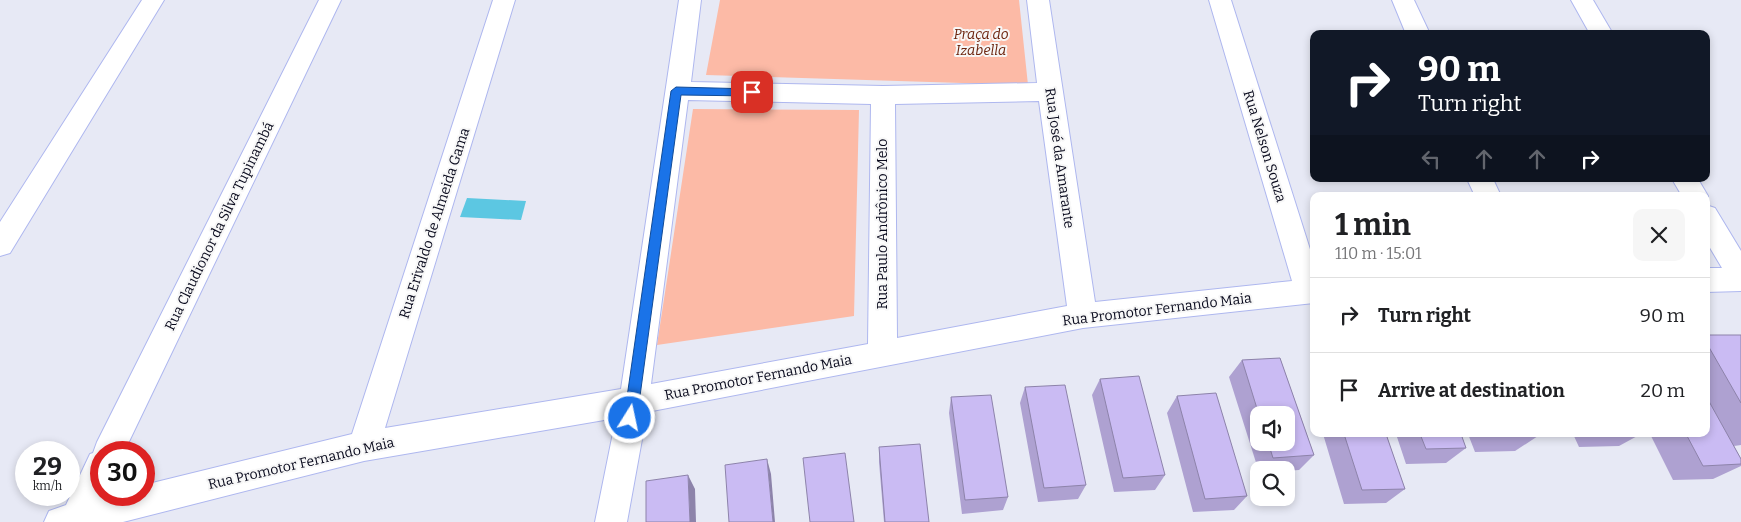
<!DOCTYPE html>
<meta charset="utf-8">
<style>
:root{--surface:#fff;--page:#f6f6f6;--text:#202124;--muted:#757577;--line:#e0e0e0}
body{margin:0;font-family:Bitter,serif;background:var(--page);color:var(--text);height:100vh;display:flex;flex-direction:column;font-size:19px;white-space:nowrap}
*{box-sizing:border-box;margin:0}
p{font-size:16px;color:var(--muted)}
.icon{flex:none;width:28px;height:28px;fill:none;stroke:currentColor;stroke-width:2;stroke-linecap:round;stroke-linejoin:round}
.map{position:relative;flex:1;overflow:hidden}
.panel{position:absolute;left:1310px;top:192px;width:400px;height:245px;display:flex;flex-direction:column;background:var(--surface);border-radius:10px;box-shadow:0 2px 8px #0003}
.panel>*{flex:none}
.banner{position:absolute;left:1310px;top:30px;width:400px;height:152px;border-radius:10px;box-shadow:0 2px 8px #0003;background:#111827;color:#fff;overflow:hidden}
.fabs{position:absolute;left:1250px;top:406px;display:grid;gap:10px}
.fabs a{display:grid;place-items:center;width:45px;height:45px;border-radius:10px;background:var(--surface);box-shadow:0 2px 8px #0003;font-size:25px}
.speed{position:absolute;left:15px;top:441px;display:flex;gap:10px;font-size:25px;font-weight:700;text-align:center}
.speed>*{display:grid;place-content:center;width:65px;height:65px;border-radius:50%;background:var(--surface);box-shadow:0 2px 8px #0003;line-height:1}
.speed small{font-size:12px;font-weight:400}
.speed .limit{border:8px solid #d22;background:#fff;color:#111}
.pin{position:absolute;display:grid;place-items:center;width:42px;height:42px;color:#fff;margin:-21px;border-radius:10px;box-shadow:0 2px 8px #0006}
.me{position:absolute;width:55px;margin:-28px;rotate:10deg;stroke-linejoin:round;filter:drop-shadow(0 0 4px #0008)}
.turn{display:flex;align-items:center;gap:18px;height:105px;padding:0 25px;font-size:22px}
.turn .icon{width:65px;height:65px;stroke-width:2.5}
.turn b{display:block;font-size:35px;line-height:42px}
.lanes{display:flex;align-items:center;height:48px;padding:0 25px;background:#0003;justify-content:center;gap:25px;direction:ltr}
.lanes .off{opacity:.35}
.round{display:grid;place-items:center;flex:none;width:52px;height:52px;border-radius:10px;background:var(--page)}
.headline{display:flex;align-items:center;justify-content:space-between;height:85px;padding:0 25px}
h1{font-size:30px;font-weight:700;line-height:38px}
ul{padding:0;list-style:none}
li{display:flex;align-items:center;gap:15px;height:75px;padding:0 25px;border-top:1px solid var(--line)}
li div{flex:1}
li b{display:block;font-size:19px}
li em{font-style:normal}
.map>svg:first-child{display:block}
</style>
<div class="map">
<svg width="1741" height="522" viewBox="0 0 1741 522">
<rect width="100%" height="100%" fill="#e7e9f5"/>
<!-- green -->
<path fill="#fcbaa6" d="M720 0H1019L1028 85 706 75Z
M693 109 859 110 854 316 657 345Z"/>
<!-- water -->
<path fill="#5cc7e2" d="M467 198 526 201 521 220 460 217Z"/>
<g fill="none" stroke-linecap="round" stroke-linejoin="round">
<!-- minor casing -->
<g stroke="#aeb7ef" stroke-width="2">
<path id="minor" d="M142 0H164L10 253 0 256V222Z
M319 0H341L124 452H101V495H144V485L352 434 493 0H515L385 428 621 389 679 0H701L691 82 883 86 1037 83 1027 0H1049L1095 302 1292 281 1209 0H1231L1314 262V303L1083 328 647 412 627 522H595L616 418 364 461 123 522H44L49 511 66 505 90 454 93 453 97 442ZM688 100 871 104 868 344 651 384ZM1039 101 1067 306 897 338 895 104Z
M1392 0H1414L1430 34H1406Z
M1571 0H1593L1613 34H1590Z
M1467 179H1493L1501 196H1475Z
M1672 179H1698L1708 196 1706 200V196H1682Z
M1706 205 1715 208 1741 251V291L1706 292V268H1722L1706 241Z"/>
</g>
<!-- minor -->
<use href="#minor" fill="#fff" fill-rule="evenodd"/>
</g>
<!-- wall -->
<path fill="#aea1d1" fill-rule="evenodd" d="M1706 335H1741V445L1734 446 1741 459V466L1713 479 1673 480 1650 434H1706Z
M1280 358 1314 455 1299 470 1286 471V470H1259V472L1229 377 1242 360ZM1259 415H1286V442H1259Z
M1100 379 1165 475 1155 490 1114 492 1092 395Z
M1025 387 1086 485 1078 499 1038 502 1020 403Z
M1177 396 1247 496 1234 510 1193 512 1167 413Z
M951 397 1008 497 1003 510 962 514 949 413Z
M1323 434H1386L1405 489 1386 503 1344 504Z
M1396 434H1461L1466 448 1446 463 1406 464Z
M1468 434H1537L1538 436 1515 451 1475 452Z
M1573 434H1641L1619 446 1579 447Z
M879 447 929 522H884L879 462Z"/>
<!-- shaded-wall -->
<path fill="#8d83aa" d="M767 459 771 474 775 522H773Z
M688 475 695 489 696 522H690Z"/>
<!-- building -->
<path fill="#cabbf3" stroke="#8d83aa" d="M1706 335H1741V403L1706 342Z
M1280 358 1314 455 1273 458 1268 442H1286V415H1259L1242 360Z
M1139 376 1165 475 1123 478 1100 379Z
M1065 385 1086 485 1044 488 1025 387Z
M1216 393 1247 496 1205 499 1177 396Z
M991 395 1008 497 965 500 951 397Z
M1706 396 1741 459V464L1703 466 1686 434H1706Z
M1344 434H1386L1405 489 1362 490Z
M1420 434H1461L1466 448 1426 449Z
M1496 434H1537L1538 436H1497Z
M920 444 929 522H885L879 447Z
M845 453 854 522H810L803 458Z
M767 459 773 522H729L725 465Z
M688 475 690 522H646V481Z"/>
<!-- route -->
<path fill="#1a73e8" stroke="#114b97" d="M676 87 752 89 757 92 752 96 681 95 637 418 635 422 630 424 626 422 624 418 671 91Z"/>
<g text-anchor="middle" stroke-width="4" stroke-linejoin="round" paint-order="stroke">
<!-- park labels -->
<g font-size="14" font-style="italic" fill="#6c240d" stroke="#f7f7f7">
<text x="981" y="39">Praça do<tspan x="981" dy="16">Izabella</tspan></text>
</g>
<!-- street labels -->
<g font-size="14" fill="#08091c" stroke="#f7f7f7">
<text transform="translate(1265 146) rotate(73)" y="5">Rua Nelson Souza</text>
<text transform="translate(1060 158) rotate(82)" y="5">Rua José da Amarante</text>
<text transform="translate(434 223) rotate(-72)" y="5">Rua Erivaldo de Almeida Gama</text>
<text transform="translate(882 224) rotate(-90)" y="5">Rua Paulo Andrônico Melo</text>
<text transform="translate(219 226) rotate(-64)" y="5">Rua Claudionor da Silva Tupinambá</text>
<text transform="translate(1157 309) rotate(-7)" y="5">Rua Promotor Fernando Maia</text>
<text transform="translate(758 377) rotate(-11)" y="5">Rua Promotor Fernando Maia</text>
<text transform="translate(301 463) rotate(-13)" y="5">Rua Promotor Fernando Maia</text>
</g>
</g>
</svg>
<div class="fabs">
<a><svg class="icon" aria-label="sound" viewBox="0 0 24 24"><path d="M4 9h4l5-4v14l-5-4H4zM17 9q2 3 0 6"/></svg></a>
<a><svg class="icon" aria-label="search" viewBox="0 0 24 24"><circle cx="10" cy="10" r="6"/><path d="M15 15l6 6"/></svg></a>
</div>
<div class="speed"><div>29<small>km/h</small></div><div class="limit">30</div></div>
<div class="pin" style="left:752px;top:92px;background:#d93025"><svg class="icon" aria-label="arrive" viewBox="0 0 24 24"><path d="M6 21V4h12l-3 4 3 4H6"/></svg></div>
<svg class="me" style="left:630px;top:418px" viewBox="-20 -20 40 40"><circle r="17" fill="#1a73e8" stroke="#fff" stroke-width="3"/><path d="M0-11L8 9 0 5-8 9z" fill="#fff"/></svg>
<div class="banner">
<div class="turn"><svg class="icon" aria-label="right" viewBox="0 0 24 24"><path d="M7 20v-9h11M14 6l5 5-5 5"/></svg><div><b>90 m</b>Turn right</div></div>
<div class="lanes"><svg class="icon off" aria-label="left" viewBox="0 0 24 24"><path d="M17 20v-9H6M10 6l-5 5 5 5"/></svg><svg class="icon off" aria-label="ahead" viewBox="0 0 24 24"><path d="M12 20V5M6 11l6-6 6 6"/></svg><svg class="icon off" aria-label="ahead" viewBox="0 0 24 24"><path d="M12 20V5M6 11l6-6 6 6"/></svg><svg class="icon" aria-label="right" viewBox="0 0 24 24"><path d="M7 20v-9h11M14 6l5 5-5 5"/></svg></div>
</div>
<section class="panel">
<div class="headline"><div><h1>1 min</h1><p>110 m · 15:01</p></div><a class="round"><svg class="icon" aria-label="close" viewBox="0 0 24 24"><path d="M6 6l12 12M18 6L6 18"/></svg></a></div>
<ul>
<li><svg class="icon" aria-label="right" viewBox="0 0 24 24"><path d="M7 20v-9h11M14 6l5 5-5 5"/></svg><div><b>Turn right</b></div><em>90 m</em></li>
<li><svg class="icon" aria-label="arrive" viewBox="0 0 24 24"><path d="M6 21V4h12l-3 4 3 4H6"/></svg><div><b>Arrive at destination</b></div><em>20 m</em></li>
</ul>
</section>
</div>
